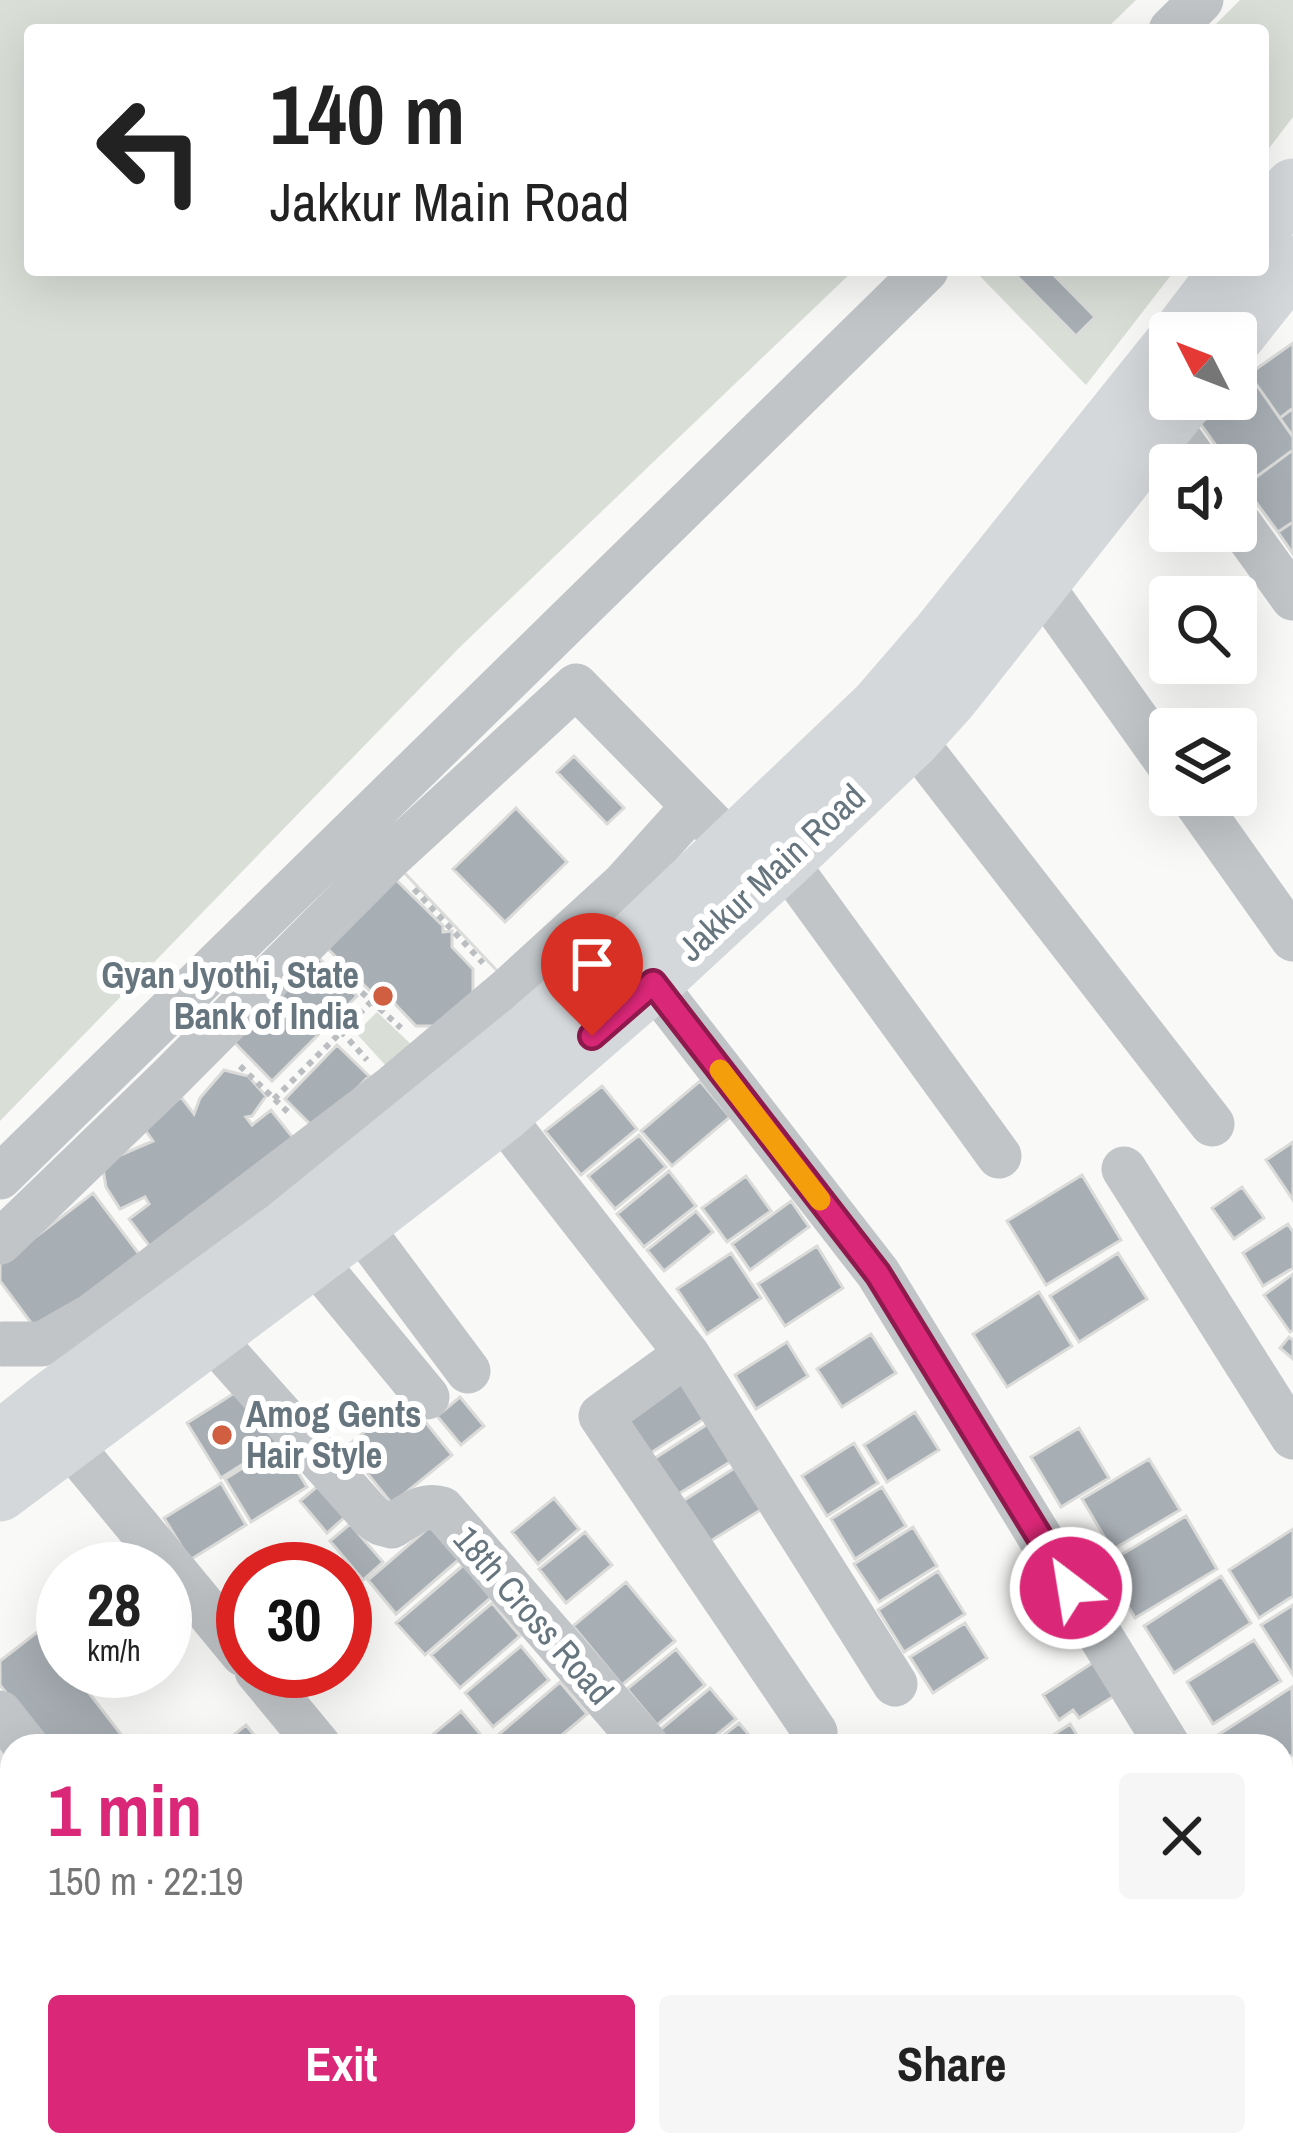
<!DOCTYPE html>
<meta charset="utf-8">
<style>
:root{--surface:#fff;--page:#f6f6f6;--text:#222;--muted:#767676;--accent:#db2777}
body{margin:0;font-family:"Archivo Narrow",sans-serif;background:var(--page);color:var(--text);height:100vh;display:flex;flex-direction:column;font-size:45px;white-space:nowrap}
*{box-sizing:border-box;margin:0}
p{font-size:39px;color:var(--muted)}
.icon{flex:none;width:66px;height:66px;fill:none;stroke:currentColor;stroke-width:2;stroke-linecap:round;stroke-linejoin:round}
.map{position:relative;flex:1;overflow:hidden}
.drawer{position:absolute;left:0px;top:1734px;width:1293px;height:423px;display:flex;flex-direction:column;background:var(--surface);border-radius:36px 36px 0 0;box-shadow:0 12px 48px #0002}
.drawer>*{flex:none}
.guide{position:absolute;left:24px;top:24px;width:1245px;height:252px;border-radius:12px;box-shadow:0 12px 48px #0002;background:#fff;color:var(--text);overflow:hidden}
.needle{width:78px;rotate:312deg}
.controls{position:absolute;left:1149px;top:312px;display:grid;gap:24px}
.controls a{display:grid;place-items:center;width:108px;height:108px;border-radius:12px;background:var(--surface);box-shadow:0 12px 48px #0002;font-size:60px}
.speed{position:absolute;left:36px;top:1542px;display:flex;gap:24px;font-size:60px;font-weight:700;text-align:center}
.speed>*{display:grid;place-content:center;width:156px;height:156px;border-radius:50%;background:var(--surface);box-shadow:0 12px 48px #0002;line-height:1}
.speed small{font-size:30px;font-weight:400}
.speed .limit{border:18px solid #d22;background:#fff;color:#111}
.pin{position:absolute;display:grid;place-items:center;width:102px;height:102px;color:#fff;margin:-123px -51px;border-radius:50% 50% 50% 0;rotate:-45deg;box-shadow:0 0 12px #0007}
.pin .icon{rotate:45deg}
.me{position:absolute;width:132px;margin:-66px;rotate:329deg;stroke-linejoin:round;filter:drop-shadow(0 0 9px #0008)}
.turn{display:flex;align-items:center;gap:42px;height:252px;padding:0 48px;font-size:54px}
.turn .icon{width:156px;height:156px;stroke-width:2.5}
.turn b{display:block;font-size:84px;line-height:102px}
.round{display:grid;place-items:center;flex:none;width:126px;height:126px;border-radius:12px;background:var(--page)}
.summary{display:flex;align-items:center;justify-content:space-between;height:204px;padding:0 48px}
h1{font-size:72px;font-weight:700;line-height:90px;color:var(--accent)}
.primary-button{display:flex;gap:24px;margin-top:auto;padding:24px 48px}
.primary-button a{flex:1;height:138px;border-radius:12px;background:var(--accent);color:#fff;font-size:48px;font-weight:700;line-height:138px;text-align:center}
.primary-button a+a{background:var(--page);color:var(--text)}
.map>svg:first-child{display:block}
</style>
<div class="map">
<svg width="1293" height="2155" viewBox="0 0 1293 2155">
<rect width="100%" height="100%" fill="#f9f9f7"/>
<!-- built -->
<path fill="#e7e8e7" d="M0 1704 12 1746V2013L0 1998Z
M123 2145H331L339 2155H131Z"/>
<!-- green -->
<path fill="#d9ded7" d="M0 0H1136L1105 30H30V270H854L461 646 0 1121Z
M1240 0H1293V117L1263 156V30H1210Z
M974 270H1175L1086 385Z
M377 1012 414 1047 387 1067 356 1033Z
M1281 2144 1288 2155H1049L1061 2145Z"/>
<!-- building -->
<path fill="#a7aeb4" stroke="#dbdbda" stroke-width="3" fill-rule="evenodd" d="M1011 270H1049L1095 317 1076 336Z
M1293 343V408L1280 418 1249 374Z
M1256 384 1293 437V450L1244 486 1236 474V465H1230L1200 423Z
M1293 408V437L1280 418Z
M1293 450V522L1278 532 1244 486Z
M1293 522V554L1278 532Z
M574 704 675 811 501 975 400 868ZM574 756 624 808 607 824 557 772ZM516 808 567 862 505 922 453 869Z
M574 704 675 811 501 975 400 868Z
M389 873 443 926V932L452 931V947L473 969V1002L449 1026H416L394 1003H381V995H374L321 942Z
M314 953 357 996 272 1081 229 1037Z
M337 1045 369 1076 316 1130 285 1099Z
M224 1070 248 1076 266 1096 252 1116 246 1117 252 1125 271 1110 298 1144 154 1252 129 1219 149 1204 145 1197 120 1209 106 1187 102 1163 153 1141 143 1127 181 1097 194 1114 200 1098Z
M700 1081 730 1117 672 1166 641 1131Z
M602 1086 637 1129 581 1175 545 1131Z
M639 1135 666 1167 615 1209 588 1176Z
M1293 1142V1200L1266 1160Z
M669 1171 696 1206 644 1247 617 1214Z
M1082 1175 1121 1240 1046 1285 1007 1221Z
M746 1176 771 1211 727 1242 702 1208Z
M1242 1187 1264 1218 1234 1239 1212 1208Z
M93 1193 145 1262 43 1339 0 1281V1264Z
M791 1201 809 1227 750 1270 732 1244Z
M696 1211 713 1232 664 1271 647 1250Z
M1288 1224 1293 1232V1268L1263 1286 1243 1253Z
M817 1246 843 1288 785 1326 758 1284Z
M731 1253 761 1298 707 1334 677 1289Z
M1118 1253 1147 1299 1079 1342 1050 1296Z
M1293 1274V1330L1290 1332 1264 1295Z
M1039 1292 1072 1346 1007 1387 973 1334Z
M871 1334 896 1373 842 1407 817 1369Z
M1289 1337 1293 1340V1359L1280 1348Z
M787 1342 808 1376 756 1409 735 1375Z
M685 1374 710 1415 646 1456 621 1415Z
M244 1387 278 1442 221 1478 187 1423Z
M460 1397 484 1426 461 1445 437 1416Z
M406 1398 452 1455 392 1504 346 1447Z
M915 1412 939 1450 887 1482 864 1445Z
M714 1420 738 1457 672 1498 649 1462Z
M1079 1428 1109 1478 1061 1507 1031 1457Z
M854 1443 878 1483 827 1516 802 1476Z
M281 1444 307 1487 251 1522 225 1479Z
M1149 1459 1180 1510 1112 1550 1082 1499Z
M744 1462 770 1504 701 1547 675 1506Z
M221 1483 246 1525 190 1560 164 1518Z
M319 1485 346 1516 327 1533 300 1501Z
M882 1487 906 1526 855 1559 831 1519Z
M554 1498 579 1529 538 1564 512 1532Z
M1186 1516 1217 1569 1135 1618 1104 1565Z
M434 1523 463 1556 396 1614 368 1580Z
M350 1524 383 1562 363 1580 330 1541Z
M913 1527 937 1566 879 1602 854 1564Z
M1293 1529V1596L1259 1618 1229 1570Z
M585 1532 612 1565 566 1603 539 1569Z
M467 1562 494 1595 425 1655 396 1623Z
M938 1571 965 1614 904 1652 878 1610Z
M1221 1576 1251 1623 1174 1673 1144 1626Z
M626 1582 675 1641 622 1685 573 1626Z
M492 1603 520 1636 460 1688 431 1655Z
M1293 1605V1675L1261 1625Z
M965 1623 987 1658 933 1693 910 1657Z
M40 1630 63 1660V1671H72L130 1746H48L0 1685V1661Z
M1254 1640 1281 1681 1213 1724 1187 1682Z
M521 1646 549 1680 493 1727 465 1693Z
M676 1649 705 1685 657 1725 627 1689Z
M1097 1660 1119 1693 1079 1718 1073 1710 1059 1720 1043 1695Z
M560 1682 587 1714 549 1746H506L497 1736Z
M1292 1687 1293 1754 1281 1762V1746H1221L1215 1737Z
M710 1688 736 1719 703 1746H673L660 1730Z
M461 1711 490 1746H419Z
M739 1723 758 1746H710Z
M1070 1724 1084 1746H1047L1044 1741Z
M246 1725 263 1746H220Z
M12 1809V1988L0 1973V1819Z
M1293 1837V1868L1281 1849V1845Z
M0 2094 12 2108V2145H75L83 2155H0Z
M229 2145H319L327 2155H217Z
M354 2145H417L403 2155H361Z"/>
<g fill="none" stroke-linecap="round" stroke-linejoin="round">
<!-- path -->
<path stroke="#bbbec0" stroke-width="6" stroke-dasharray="6 6" stroke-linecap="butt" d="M414 889 483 963
M335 968 401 1028
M341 1031 367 1060
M240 1066 291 1115
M274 1099 372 1001"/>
<!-- minor -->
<path stroke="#c1c5c8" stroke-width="45" d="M1171 30 1201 0
M1144 405 1168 423 1198 465
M1236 519 1293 598
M1041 585 1170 766
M913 739 1212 1124
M1191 795 1293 939
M785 861 999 1156
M653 983 878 1273 1168 1746
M501 1115 687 1354 895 1684
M1124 1169 1293 1437
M0 1177 926 270
M359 1225 468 1371
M0 1242 167 1081 391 856 576 686 733 846
M313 1259 427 1397
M211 1337 371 1516 381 1523 392 1526C408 1516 423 1503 442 1509L647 1746
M3 1344H42L93 1315 392 1088 508 990 624 884 694 806
M687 1354 601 1416 815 1732
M68 1442 243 1654
M257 1671 319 1746
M0 1713 26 1746
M1281 1929 1293 1949
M0 2028 12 2042
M98 2145 107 2155
M337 2145 342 2151
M650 2145 658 2155
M880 2155 891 2145"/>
<!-- major -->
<path stroke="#d5d8db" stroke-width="57" d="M1263 226 1293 187
M1181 333 1229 270
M1236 336 1293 264
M0 1440 50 1400 286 1228 529 1031 619 953 877 707 940 634 1170 347
M0 1493 359 1225 501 1115 653 983 785 861 913 739 949 699 1186 399"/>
</g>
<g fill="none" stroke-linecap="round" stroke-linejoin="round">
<!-- route casing -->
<g stroke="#8e194d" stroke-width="30">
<path id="route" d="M592 1036 653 983 878 1274 1071 1588"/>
</g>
<!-- route -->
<use href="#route" stroke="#db2777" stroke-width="21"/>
<!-- slow -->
<path stroke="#f59e0b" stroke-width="21" d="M720 1070 820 1200"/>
</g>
<!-- markers -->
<g fill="#d05f41" stroke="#fff" stroke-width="4.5">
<circle cx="383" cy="996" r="12"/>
<circle cx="222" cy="1435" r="12"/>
</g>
<g text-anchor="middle" stroke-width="12" stroke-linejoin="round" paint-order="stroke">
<!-- street labels -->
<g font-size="36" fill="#67757f" stroke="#fff">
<text transform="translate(771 872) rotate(-43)" y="13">Jakkur Main Road</text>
<text transform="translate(534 1615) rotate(49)" y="13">18th Cross Road</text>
</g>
<!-- poi labels -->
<g font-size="36" font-weight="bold" fill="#67757f" stroke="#fff" text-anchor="end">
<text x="359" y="988">Gyan Jyothi, State<tspan x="359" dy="41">Bank of India</tspan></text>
<text x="246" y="1427" text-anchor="start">Amog Gents<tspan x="246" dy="41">Hair Style</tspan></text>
</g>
</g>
</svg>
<div class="controls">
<a><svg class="needle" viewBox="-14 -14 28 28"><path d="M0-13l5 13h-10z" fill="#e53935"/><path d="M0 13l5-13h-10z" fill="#767676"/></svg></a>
<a><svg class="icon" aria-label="sound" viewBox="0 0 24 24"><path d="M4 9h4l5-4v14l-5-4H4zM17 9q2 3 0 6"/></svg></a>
<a><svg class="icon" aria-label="search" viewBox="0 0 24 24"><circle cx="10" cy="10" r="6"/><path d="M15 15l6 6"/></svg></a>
<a><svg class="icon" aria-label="layers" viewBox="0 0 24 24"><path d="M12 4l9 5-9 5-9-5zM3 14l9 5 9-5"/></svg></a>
</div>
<div class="speed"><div>28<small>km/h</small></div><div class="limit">30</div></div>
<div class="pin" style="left:592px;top:1036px;background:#d93025"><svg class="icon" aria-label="arrive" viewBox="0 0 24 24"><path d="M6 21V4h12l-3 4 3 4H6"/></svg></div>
<svg class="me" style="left:1071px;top:1588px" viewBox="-20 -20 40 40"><circle r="17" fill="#db2777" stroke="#fff" stroke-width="3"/><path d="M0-11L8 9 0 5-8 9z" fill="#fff"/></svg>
<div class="guide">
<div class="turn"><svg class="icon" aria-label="left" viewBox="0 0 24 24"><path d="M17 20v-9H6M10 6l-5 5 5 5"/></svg><div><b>140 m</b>Jakkur Main Road</div></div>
</div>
<section class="drawer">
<div class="summary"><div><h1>1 min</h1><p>150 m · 22:19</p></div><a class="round"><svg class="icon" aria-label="close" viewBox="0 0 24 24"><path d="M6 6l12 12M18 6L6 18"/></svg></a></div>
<div class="primary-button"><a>Exit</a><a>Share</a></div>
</section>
</div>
